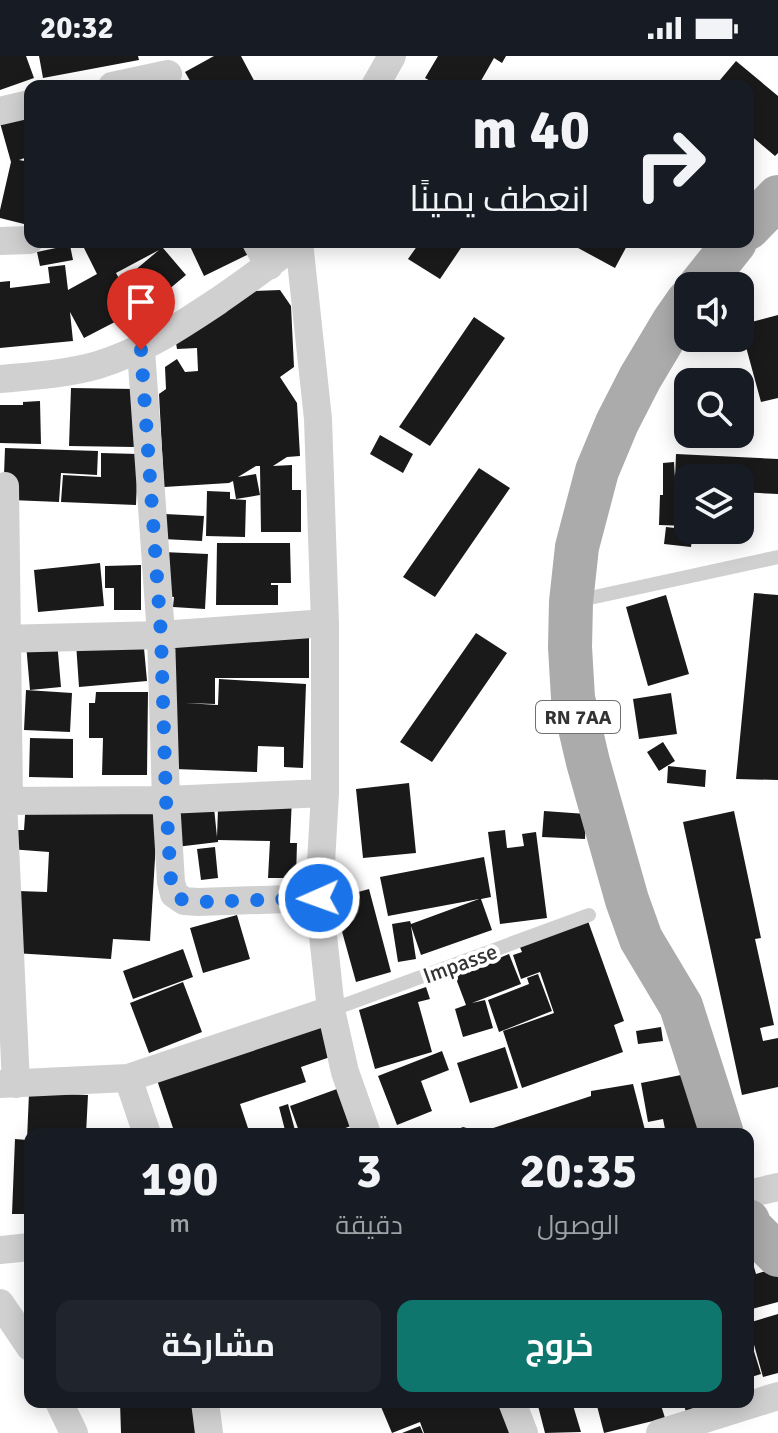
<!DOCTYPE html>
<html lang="ar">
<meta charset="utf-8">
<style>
:root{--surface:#171b24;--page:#20242c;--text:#f1f3f6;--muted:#9ea1a6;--accent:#0f766e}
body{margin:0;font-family:Signika,Cairo,sans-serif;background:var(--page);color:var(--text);direction:rtl;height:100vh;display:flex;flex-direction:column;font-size:30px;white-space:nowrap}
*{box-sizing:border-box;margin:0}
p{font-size:26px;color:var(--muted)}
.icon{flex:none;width:44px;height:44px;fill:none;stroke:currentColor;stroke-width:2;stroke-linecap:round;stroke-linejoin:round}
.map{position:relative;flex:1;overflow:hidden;direction:ltr}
.details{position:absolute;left:24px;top:1072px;width:730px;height:280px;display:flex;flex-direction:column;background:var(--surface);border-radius:16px;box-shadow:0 4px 20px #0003;direction:rtl}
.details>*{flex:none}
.hud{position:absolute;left:24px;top:24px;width:730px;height:168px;border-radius:16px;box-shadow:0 4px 20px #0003;direction:rtl;background:#171b24;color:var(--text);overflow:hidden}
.tools{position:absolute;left:674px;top:216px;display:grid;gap:16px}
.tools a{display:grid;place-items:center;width:80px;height:80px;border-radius:16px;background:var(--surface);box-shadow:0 4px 20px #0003;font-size:40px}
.pin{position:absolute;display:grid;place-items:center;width:68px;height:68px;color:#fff;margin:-82px -34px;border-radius:50% 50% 50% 0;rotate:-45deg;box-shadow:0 0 8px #0007}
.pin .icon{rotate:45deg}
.me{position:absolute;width:88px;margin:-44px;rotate:268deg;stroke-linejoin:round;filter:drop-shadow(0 0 6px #0008)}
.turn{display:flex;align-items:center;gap:28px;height:168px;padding:0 32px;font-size:36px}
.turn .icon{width:104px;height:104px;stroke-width:2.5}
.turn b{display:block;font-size:56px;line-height:68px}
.eta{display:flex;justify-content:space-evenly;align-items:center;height:136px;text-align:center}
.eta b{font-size:48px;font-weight:700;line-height:56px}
.action{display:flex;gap:16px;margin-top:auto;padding:16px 32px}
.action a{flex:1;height:92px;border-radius:16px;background:var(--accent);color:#fff;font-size:32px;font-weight:700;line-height:92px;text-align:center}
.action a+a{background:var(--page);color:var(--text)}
.status{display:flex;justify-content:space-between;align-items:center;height:56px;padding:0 40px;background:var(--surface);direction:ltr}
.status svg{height:22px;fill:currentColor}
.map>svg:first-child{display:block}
</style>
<div class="status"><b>20:32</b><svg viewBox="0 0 49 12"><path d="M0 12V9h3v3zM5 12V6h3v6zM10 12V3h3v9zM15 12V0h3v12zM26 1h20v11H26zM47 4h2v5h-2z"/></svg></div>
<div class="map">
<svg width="778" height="1377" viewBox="0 0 778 1377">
<rect width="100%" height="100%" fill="#fff"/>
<!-- building -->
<path fill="#1a1a1a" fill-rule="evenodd" d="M0 0H26L34 22 0 34Z
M39 0H138L139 4 43 22Z
M214 0H241L257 30H193L185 16Z
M438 0H506L502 7 494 2 478 30H439L425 22Z
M736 5 778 40V97L775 100 748 77V30H715Z
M25 59 30 76V100L19 104 30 106V139L24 168 0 162V154L11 106 0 67Z
M91 186H174L163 192 186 219 143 255 124 232 136 255 84 282 70 256 73 285 0 292V226L10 225V232L50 227 48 211 65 209 68 234 97 218 83 190ZM159 194 121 226 116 217Z
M188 186H245L251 197 204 220Z
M420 186H465L440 223 408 203Z
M567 186H629L615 212Z
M70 189 73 204 40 210 37 196Z
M280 234 291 250 294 311 280 321 297 347 300 400 287 401 273 410 292 409V434H301V476H261L260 410H256L238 421 256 418 260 439 236 443 233 425 229 427 164 431 159 338 166 333 165 311 177 303 185 316 198 315 197 292 177 293 176 287 254 235Z
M778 259V342L761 346 740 269Z
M474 261 505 282 430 390 399 371Z
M71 332 135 333 134 391 69 390Z
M40 345 41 388 0 387V349H23V346Z
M380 379 413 398 403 417 370 398Z
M5 392 98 395 97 419 61 417 59 446 11 444 4 419Z
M101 397 138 398 136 449 61 446 63 419 101 421Z
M676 398 778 403V438L740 436V422H688V434L674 433V439H688V470L659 469 660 439H663V407L674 406 675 423Z
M479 412 510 432 435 541 403 521Z
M207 435 230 436V443L246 444 245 481 206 480Z
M165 458 204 460 202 485 163 483Z
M666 471 693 474 691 491 664 488Z
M217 487H290L291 527H271V529H278V549H216Z
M163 496 208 498 205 553 173 551 174 541 161 540Z
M100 507 104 550 38 556 34 514Z
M141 509V554H114V532H105V510Z
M754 537 778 539V724L736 723Z
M666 539 689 618 648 630 626 551Z
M173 577 309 578V622H215V648L185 647 218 649 219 623 306 628 303 712 284 711V691L258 690 257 716 175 713Z
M476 577 507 597 432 706 400 686Z
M143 581 147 625 79 631 76 587Z
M57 585 61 631 30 634 26 588Z
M26 634 72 637 70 676 24 674Z
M96 636H148L147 719H102L103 682H89V647H95Z
M671 637 677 678 639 683 633 643Z
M30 682 73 683V722L29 721Z
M663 686 675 705 659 715 647 696Z
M668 710 706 714 705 731 667 727Z
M409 727 416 797 363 802 356 733Z
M292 741 290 787H297L296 822H268L270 785 218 784V786L176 791 170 747 213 742 217 781 218 753Z
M26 745 158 753 150 885 113 883 111 903 14 897 18 835 47 836 49 796 9 793 10 774H24Z
M544 755 586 758 585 783 542 781Z
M734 755 761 882 755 883 774 969 760 972 763 985 778 982V1031L742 1039 683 766Z
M505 774 507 792 524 790 522 778 536 776 547 862 500 868 488 776Z
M215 791 218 822 201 824 197 793Z
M484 801 491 841 481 843 492 874 421 899 411 870 416 903 398 906 392 868 410 865 411 868 479 843 388 860 380 821Z
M369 833 391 916 356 926 333 843Z
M237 859 250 903 203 917 190 872Z
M588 865 624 965 614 969 623 996 522 1032 503 975 554 957 540 916 521 923 513 899 522 896 519 889Z
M183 893 193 921 133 943 123 915Z
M509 898 521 928 472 947 485 944 493 972 463 981 455 953 466 949 455 920Z
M538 918 552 955 499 976 488 944 529 928 527 922Z
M183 926 202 976 149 997 130 947Z
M426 931 430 943 418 946 432 996 375 1013 359 954Z
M324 964 336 999 301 1011 306 1026 240 1048 250 1078H175L156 1021Z
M661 971 663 985 638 988 636 975Z
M505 991 518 1032 470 1047 457 1007Z
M442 995 449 1014 421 1025 432 1055 397 1069 378 1020Z
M686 1018 709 1078H666L663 1063 648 1066 641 1027Z
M633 1028 646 1078H446L463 1071 481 1076 591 1040V1035Z
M348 1029 361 1066 330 1078H300L290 1050Z
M29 1037 88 1039 86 1078H30V1158H12L15 1083 27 1084Z
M288 1048 296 1078H286L279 1051Z
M748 1191 756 1218 776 1212 778 1220V1246L748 1254Z
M778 1258V1317L763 1321 748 1267Z
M748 1276 761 1318 748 1322Z
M120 1346H196V1377H121Z
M379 1346H505L518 1377H424L420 1366 392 1377Z
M537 1346H572L581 1376 545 1377Z
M596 1346H660L665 1362 604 1377Z
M683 1346H718L686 1356Z
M420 1370 423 1377H402Z"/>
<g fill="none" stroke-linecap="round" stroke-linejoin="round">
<!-- lane -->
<path stroke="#d0d0d0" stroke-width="14" d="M576 545 778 501
M331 954 589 859"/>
<!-- street -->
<path stroke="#d0d0d0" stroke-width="28" d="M112 30 168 18
M375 30 392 0
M0 55 30 48
M0 185 30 184
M256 186 269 210
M299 186 318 363 325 567V737L319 842 331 954 345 1016 367 1078
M141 294 161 579 166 744 171 826 174 838 184 845 198 846 319 842
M0 323C32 320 67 318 98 309 143 295 179 271 218 245 245 226 272 208 297 186
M5 430 9 745
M0 583 161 579 325 567
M0 745 166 744 325 737
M3 745 16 1028
M0 1028 128 1022
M147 1078 128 1022 331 954
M748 1138 778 1131
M0 1194 30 1191
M0 1247 30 1291
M59 1346 74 1377
M205 1346 209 1377
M512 1346 524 1377
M660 1377 778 1340"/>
<!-- primary -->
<path stroke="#ababab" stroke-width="44" d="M748 172 778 141
M700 230 735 186
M688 245 674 265 640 322 617 367 597 415 577 491 571 546 570 591 573 642 588 706 627 844 641 883 681 950 722 1078
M748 1165 749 1170 778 1199"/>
</g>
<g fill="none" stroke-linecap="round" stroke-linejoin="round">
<!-- route -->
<path stroke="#1a73e8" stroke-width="14" stroke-dasharray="0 25.2" d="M141 294 161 579 166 744 171 826C175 845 181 844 198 846L319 842"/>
</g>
<g text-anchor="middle" stroke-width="8" stroke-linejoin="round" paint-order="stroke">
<!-- shield labels -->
<rect fill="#fff" stroke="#707070" stroke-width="2" x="536" y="645" width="84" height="32" rx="6"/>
<g font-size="20" font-weight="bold" fill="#333">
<text x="578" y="668">RN 7AA</text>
</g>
<!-- street labels -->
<g font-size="22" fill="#333" stroke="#fff">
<text transform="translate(460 907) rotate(-20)" y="8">Impasse</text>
</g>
</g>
</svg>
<div class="tools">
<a><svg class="icon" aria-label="sound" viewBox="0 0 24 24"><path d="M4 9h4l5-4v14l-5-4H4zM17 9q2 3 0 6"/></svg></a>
<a><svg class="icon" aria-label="search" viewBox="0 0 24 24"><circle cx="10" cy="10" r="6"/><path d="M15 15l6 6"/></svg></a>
<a><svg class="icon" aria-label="layers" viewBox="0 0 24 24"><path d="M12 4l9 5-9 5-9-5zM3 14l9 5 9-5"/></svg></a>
</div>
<div class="pin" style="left:141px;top:294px;background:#d93025"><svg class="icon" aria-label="arrive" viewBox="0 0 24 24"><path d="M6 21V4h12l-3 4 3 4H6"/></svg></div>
<svg class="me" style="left:319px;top:842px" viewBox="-20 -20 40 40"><circle r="17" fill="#1a73e8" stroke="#fff" stroke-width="3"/><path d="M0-11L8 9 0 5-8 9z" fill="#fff"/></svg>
<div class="hud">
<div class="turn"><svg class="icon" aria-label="right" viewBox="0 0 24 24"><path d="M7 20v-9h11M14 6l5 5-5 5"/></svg><div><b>40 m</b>انعطف يمينًا</div></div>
</div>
<section class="details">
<div class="eta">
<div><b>20:35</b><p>الوصول</p></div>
<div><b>3</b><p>دقيقة</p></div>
<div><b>190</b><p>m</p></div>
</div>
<div class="action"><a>خروج</a><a>مشاركة</a></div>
</section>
</div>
